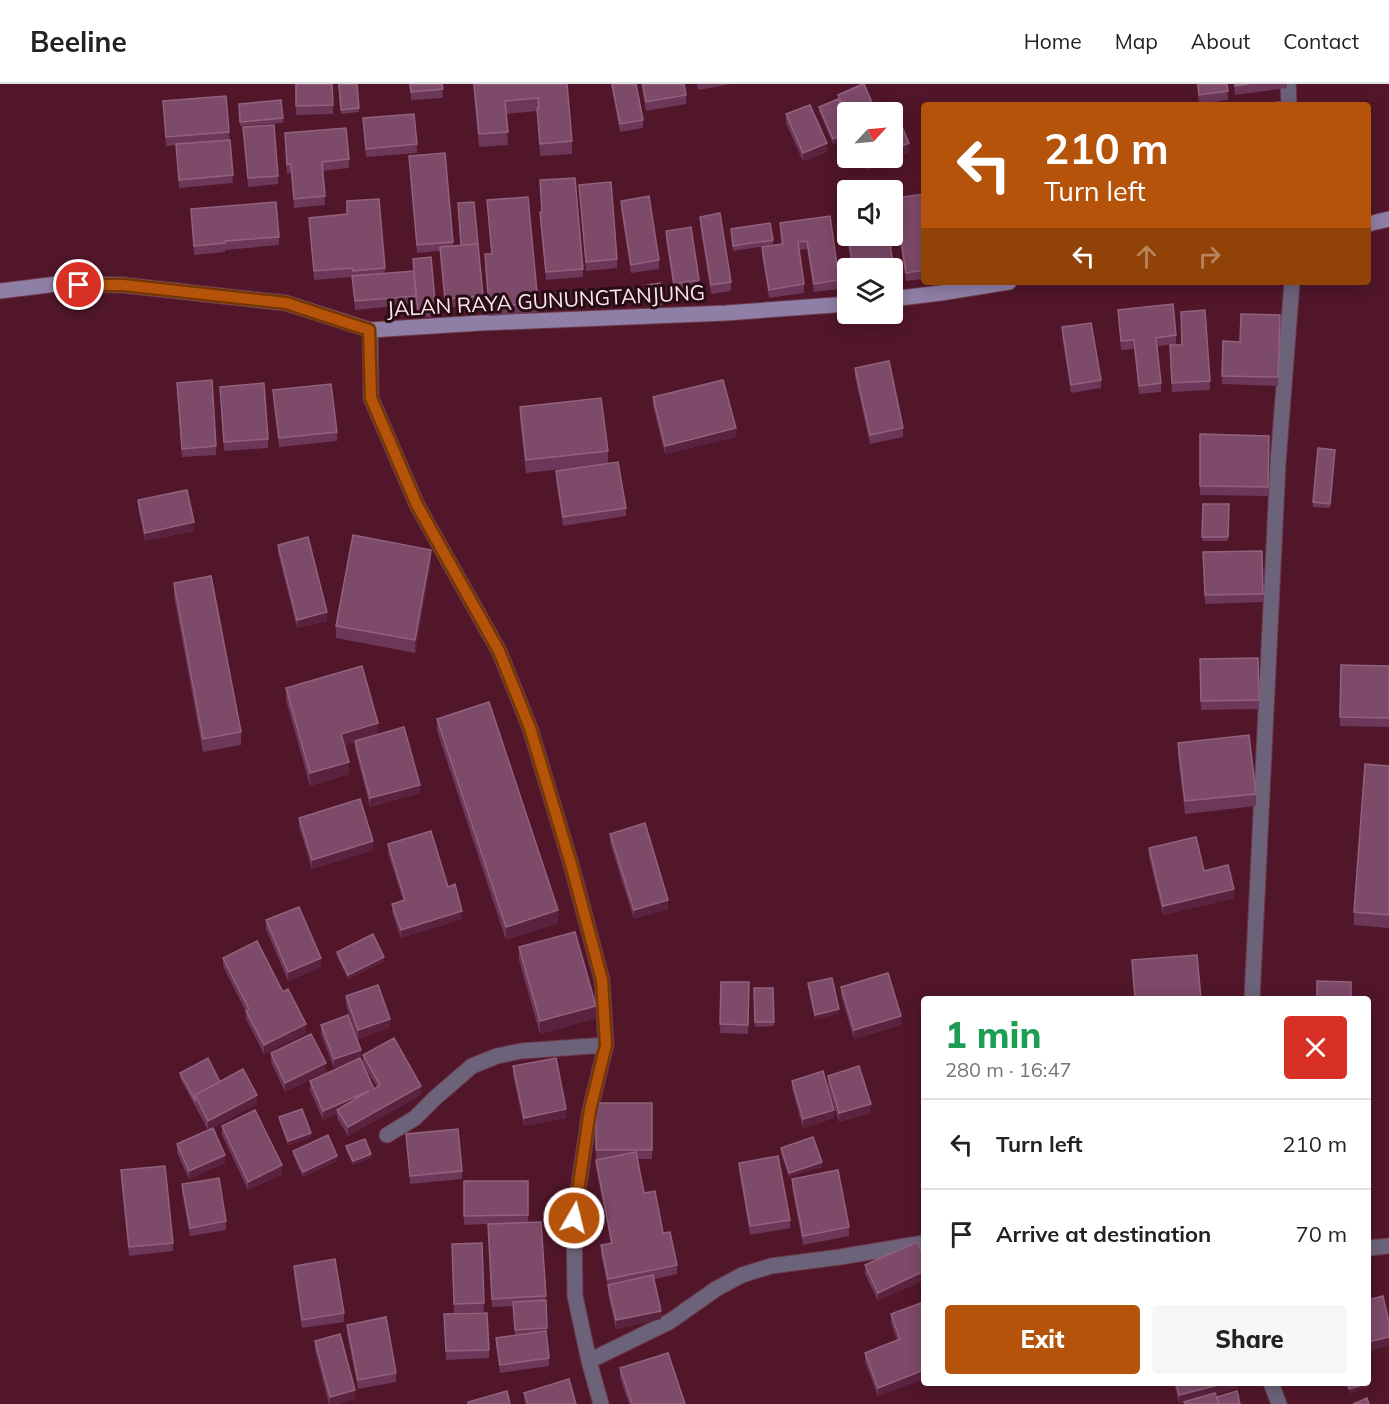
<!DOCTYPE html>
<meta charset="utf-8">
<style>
:root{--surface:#fff;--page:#f6f6f6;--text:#222;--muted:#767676;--line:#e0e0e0;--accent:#b45309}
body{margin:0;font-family:Mulish,sans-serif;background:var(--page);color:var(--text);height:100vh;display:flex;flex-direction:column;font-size:22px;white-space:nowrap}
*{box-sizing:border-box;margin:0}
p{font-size:20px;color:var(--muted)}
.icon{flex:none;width:33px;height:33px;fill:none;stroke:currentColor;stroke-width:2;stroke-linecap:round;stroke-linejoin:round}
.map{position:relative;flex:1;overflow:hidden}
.drawer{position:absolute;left:921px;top:912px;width:450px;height:390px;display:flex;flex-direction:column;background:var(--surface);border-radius:6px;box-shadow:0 3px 15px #0003}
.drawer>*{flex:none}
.banner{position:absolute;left:921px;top:18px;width:450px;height:183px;border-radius:6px;box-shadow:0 3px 15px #0003;background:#b45309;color:#fff;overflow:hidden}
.needle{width:39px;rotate:64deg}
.controls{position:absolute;left:837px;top:18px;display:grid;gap:12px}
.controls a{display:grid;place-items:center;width:66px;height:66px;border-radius:6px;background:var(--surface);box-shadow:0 3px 15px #0003;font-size:30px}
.pin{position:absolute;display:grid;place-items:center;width:51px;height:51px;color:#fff;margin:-26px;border:3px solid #fff;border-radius:50%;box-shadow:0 2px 6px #0007}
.me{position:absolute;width:66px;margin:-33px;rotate:8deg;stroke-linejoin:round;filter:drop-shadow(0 0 4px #0008)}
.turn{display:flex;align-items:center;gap:21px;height:126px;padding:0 24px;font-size:27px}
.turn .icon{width:78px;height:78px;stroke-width:2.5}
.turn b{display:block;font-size:42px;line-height:51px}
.lanes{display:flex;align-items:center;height:57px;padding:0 24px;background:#0003;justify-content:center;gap:30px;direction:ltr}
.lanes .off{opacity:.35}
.round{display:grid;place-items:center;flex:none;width:63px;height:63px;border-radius:6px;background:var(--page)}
.summary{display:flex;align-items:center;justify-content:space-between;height:102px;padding:0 24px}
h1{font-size:36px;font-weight:800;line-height:45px;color:#1e9e55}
.action{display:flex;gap:12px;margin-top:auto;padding:12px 24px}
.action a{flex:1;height:69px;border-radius:6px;background:var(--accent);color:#fff;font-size:24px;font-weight:800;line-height:69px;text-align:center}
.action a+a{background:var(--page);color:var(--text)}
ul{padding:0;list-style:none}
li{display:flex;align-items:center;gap:18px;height:90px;padding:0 24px;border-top:2px solid var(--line)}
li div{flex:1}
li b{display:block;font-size:22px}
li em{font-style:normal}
header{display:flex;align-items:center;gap:36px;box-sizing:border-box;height:84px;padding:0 30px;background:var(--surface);border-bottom:2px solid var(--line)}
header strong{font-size:28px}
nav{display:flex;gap:33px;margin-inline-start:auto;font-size:21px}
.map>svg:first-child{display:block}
</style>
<header>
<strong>Beeline</strong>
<nav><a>Home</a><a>Map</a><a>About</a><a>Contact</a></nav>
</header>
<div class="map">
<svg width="1389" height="1320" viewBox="0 0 1389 1320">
<rect width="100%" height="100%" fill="#51162a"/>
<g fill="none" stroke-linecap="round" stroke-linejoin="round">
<!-- street casing -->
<g stroke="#6d3749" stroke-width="17">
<path id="street" d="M1288 0 1289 21
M370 246 371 314 417 421 499 567 530 644 571 780 602 896 606 961 590 1026 574 1134 575 1212 589 1277 601 1320
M1252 915 1278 379 1292 198
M387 1051 415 1034 435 1014 472 982 497 972 521 967 606 961
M1368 1164 1389 1162
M589 1277 669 1238 716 1205 742 1191 771 1182 840 1173 924 1159
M1271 1299 1279 1320"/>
</g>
<!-- secondary casing -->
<g stroke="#6d3749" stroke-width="17">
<path id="secondary" d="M1368 140 1389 135
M0 207 57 200 123 201 286 219 370 246 481 239 726 229 848 220
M892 215 941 209 1009 198"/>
</g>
<!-- street -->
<use href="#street" stroke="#6c637b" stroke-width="15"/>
<!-- secondary -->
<use href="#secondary" stroke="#8f7fa6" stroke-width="15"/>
</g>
<!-- wall -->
<path fill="#6d3759" d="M295 0 333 21V30L296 31Z
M338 0 359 24V28L341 30Z
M410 0H442L443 14 411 16Z
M473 0H567L572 57V70L540 72 537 27 506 30 508 61 479 63Z
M611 0H636L643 36V44L620 48Z
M641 0H684L686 11V20L646 27Z
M697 0H731L698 6Z
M1197 0H1227L1228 16 1199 20Z
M1234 0H1287V4L1235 11Z
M838 11 848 28V54L833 60 819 27V23L838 15Z
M163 17 229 48 233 99 179 104 176 61 166 62Z
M239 24 283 34V39L240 42Z
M786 30 827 68 803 77 786 39Z
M363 34 417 60V69L366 73Z
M243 43 278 92V100L248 103Z
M285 49 349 75V84L322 87 325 121 294 124 291 89 287 90Z
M909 68 867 86 861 74H892Z
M409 72 453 158V162L483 212V220L445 224 440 167 417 169Z
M540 96 583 185V193L546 196 540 137V128H542Z
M579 101 617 175V184L586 187Z
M924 110V195L906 197 901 164V155L896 122V114Z
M487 116 538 219V228L489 232 485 179V170H491Z
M347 117 385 184V190L413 187 436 228V232L418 234 416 216V220L355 226 352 193 314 196 309 134 347 130Z
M621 117 659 176V185L631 189 621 126Z
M848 120V152H889L895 194V203H892V184H852L843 130V121Z
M191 125 279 153V161L225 166V168L194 171Z
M830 132 839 196V205L814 208 807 165 799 166 804 200V209L769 214 762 172V163L781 160 780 147V139Z
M700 133 731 198V207L711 210 700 141Z
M731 145 773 156V161L733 167Z
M666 147 699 196V205L674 208 666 156Z
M647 201 662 217V221L649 223Z
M1118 226 1176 251V260L1157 262 1161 299V308L1139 310 1134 265 1121 266Z
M1280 231 1278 302 1222 300 1223 257 1240 258Z
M1062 243 1101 296V304L1071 309 1062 252Z
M1170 261 1210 297V306L1172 308Z
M855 284 903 344V353L870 360 855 293Z
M177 299 216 362V371L182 373Z
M220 303 268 355V364L224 367Z
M273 306 337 348V357L279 363 273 315Z
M653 313 736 353 665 370 653 322Z
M520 323 608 367V380L526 389 520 335Z
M1200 350 1269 352 1268 412 1200 411Z
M1335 370 1330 424 1313 423V418Z
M556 387 626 424V432L563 442 556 396Z
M138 416 194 447 145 457 138 424Z
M1203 420H1229L1228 457H1202Z
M278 461 327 537 297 544 278 469Z
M1262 467 1263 518 1205 520 1203 468Z
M431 478 415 569 336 554V542Z
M174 499 241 648V661L203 668 174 512Z
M1258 574 1259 625 1201 626 1200 575Z
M1341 581 1389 582V643L1340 642Z
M286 604 378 650 420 709 370 723 355 665V658L344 662 349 690 310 702 286 616Z
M437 635 558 839 506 856 437 647Z
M1178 659 1256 710V722L1185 730 1178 672Z
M1389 682V844L1354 841V828Z
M299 734 373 766 312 785 299 742Z
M610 750 668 825 634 835 610 759Z
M388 760 448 803 462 835 401 854 392 828V820L403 816 388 769Z
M1149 764 1204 787 1234 814 1163 831 1149 773Z
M266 836 321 883 288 897 266 845Z
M519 863 596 934 540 950 519 876Z
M337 868 384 877 348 895 337 872Z
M223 874 283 908 306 949 264 970 246 935V928L223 882Z
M721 898H749L748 950 720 949Z
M808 899 839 930 815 935 808 903Z
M841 903 901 941 854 955 841 911Z
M754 904H773L774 942 755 943Z
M346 912 390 943 358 955 346 921Z
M321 941 361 974 374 1005 377 1003 363 980V971L421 1011 348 1052 337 1034V1030L323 1036 310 1006V997L358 975 334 984 321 950Z
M271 969 326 988 285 1008 271 978Z
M513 982 566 1034 524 1042 513 991Z
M180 989 220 998 257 1020 208 1046 180 994Z
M828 992 871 1029 839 1038 828 1001Z
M792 997 834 1034 803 1044 792 1005Z
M596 1019H652V1075H637L644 1109 663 1149 677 1181V1190L654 1195 661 1235 616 1245 608 1210V1204L601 1170V1161L611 1160 596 1084V1076L601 1075H596Z
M279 1033 311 1053 288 1061 279 1037Z
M222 1042 282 1090 248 1106 222 1051Z
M406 1050 462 1087V1095L410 1100Z
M177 1060 225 1079 189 1095 177 1069Z
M346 1062 371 1074 353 1081 346 1066Z
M781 1064 822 1083 789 1093 781 1069Z
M293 1067 337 1077 303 1093 293 1071Z
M739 1079 790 1136V1144L750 1151 739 1087Z
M121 1086 173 1159V1167L129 1172 121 1095Z
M792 1095 849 1143V1152L803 1161 792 1104Z
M464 1097H528V1138H541L547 1244V1249H546L549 1274V1282L500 1289 496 1262V1254L515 1251 513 1222 492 1223 488 1140 464 1141Z
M182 1100 226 1137V1146L190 1152 182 1109Z
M917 1158 878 1217 865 1190V1181Z
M482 1159 484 1228 454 1229 452 1169Z
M294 1182 344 1229V1238L302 1244 294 1191Z
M924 1228V1295L878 1312 865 1278V1269L897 1256 891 1239V1230Z
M444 1230 489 1266V1274L446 1276Z
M347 1241 396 1289V1298L358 1305 347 1249Z
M315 1257 355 1315 337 1320H329L315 1266Z
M620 1284 685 1320H629L620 1293Z
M1174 1299H1238V1304L1216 1310 1217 1313 1240 1320H1184V1318L1179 1319Z
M524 1309 576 1320H525Z"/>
<!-- shaded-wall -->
<path fill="#5b2240" d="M848 49V54L833 60V55Z
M827 59V68L803 77V69Z
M909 59V68L867 86V77L876 74H892V66Z
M736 344V353L665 370V362Z
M194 438V447L145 457V449Z
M431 466V478L415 569V556Z
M327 528V537L297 544V536Z
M378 639V652L341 663V650Z
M349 678V690L310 702V689Z
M420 701V709L370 723V714Z
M373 757V766L312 785V776Z
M1234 805V814L1163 831V822Z
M668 816V825L634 835V826Z
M558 826V839L506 856V843Z
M462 827V835L401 854V846Z
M384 873V877L348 895V891Z
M321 874V883L288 897V888Z
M596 922V934L540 950V937Z
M839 925V930L815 935V931Z
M901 932V941L854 955V946Z
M390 935V943L358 955V946Z
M306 940V949L264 970V961Z
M361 966V974L334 984V975Z
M326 979V988L285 1008V999Z
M421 1002V1011L348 1052V1043Z
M369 1007 337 1026V1030L323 1036V1027Z
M257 1011V1020L208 1046V1037Z
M871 1020V1029L839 1038V1029Z
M566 1025V1034L524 1042V1034Z
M834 1026V1034L803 1044V1035Z
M311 1049V1053L288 1061V1057Z
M371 1070V1074L353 1081V1077Z
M225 1071V1079L189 1095V1087Z
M337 1072V1077L303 1093V1088Z
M822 1078V1083L789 1093V1089Z
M282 1081V1090L248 1106V1098Z
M924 1187V1196L878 1217V1209Z
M661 1227V1235L616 1245V1236Z
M1389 1253V1262L1368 1267V1258Z
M924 1286V1295L878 1312V1304Z
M954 1299H962L954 1302Z
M1226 1299H1238V1304L1179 1319V1311Z
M1369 1299V1303L1349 1310V1305Z
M355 1306V1315L337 1320H330V1313Z"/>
<!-- building -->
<path fill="#7d4a69" stroke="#91627d" stroke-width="1.5" d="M296 0H332L333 21 296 22Z
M339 0H357L359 24 341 26Z
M410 0H442L443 5 411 8Z
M474 0H567L572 57 540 60 537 24H539L538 14 505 17 508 48 479 50Z
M612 0H636L643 36 620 40Z
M643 0H684L686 11 646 18Z
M863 0H864L876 28H848V33L838 11Z
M1198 0H1227L1228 7 1199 11Z
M1235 0H1249L1235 2Z
M226 12 229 48 166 53 163 17Z
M838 15 848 38V49L833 55 819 23Z
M281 16 283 34 240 38 239 20Z
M1279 18V21H1254Z
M810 21 827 59 803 69 786 30Z
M414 30 417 60 366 65 363 34Z
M900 38 909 59 892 66V41Z
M274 41 278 92 248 94 243 43Z
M346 44 349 75 322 78 325 112 294 115 291 80 287 81 285 49Z
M230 56 233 91 179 96 176 60Z
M445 69 453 158 417 161 409 72Z
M865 74H876L867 77Z
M575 94 583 185 546 188 540 128H542L540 96Z
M611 98 617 175 586 178 579 101Z
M924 110V186L906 189 901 156 903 155 896 114Z
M649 112 659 176 631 181 621 117Z
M528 113 538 219 489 223 485 170H492L487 116Z
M379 115 385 184 353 187 352 184 314 187 309 134 347 130V117Z
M276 118 279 153 225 157V159L194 162 191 125Z
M474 118 478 160 461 161 458 119Z
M848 120V147L843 121Z
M720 129 731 198 711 201 700 133Z
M830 132 839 196 814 200 807 157 798 158 804 200 769 206 762 163 783 160 780 139Z
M770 139 773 156 733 162 731 145Z
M691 143 699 196 674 200 666 147Z
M848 152H889L895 194 892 195V184H853Z
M478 160 483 212 445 215 440 163Z
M431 173 436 228 418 230 413 175Z
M414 187 416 212 355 217 352 192Z
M660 199 662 217 649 219 647 201Z
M1173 220 1176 251 1156 254 1161 299 1139 302 1134 256 1121 257 1118 226Z
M1205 226 1210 297 1172 299 1170 261H1182L1181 228Z
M1241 230 1280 231 1278 293 1222 292 1223 257 1240 258Z
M1091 239 1101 296 1071 301 1062 243Z
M889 277 903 344 870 351 855 284Z
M212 296 216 362 182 365 177 299Z
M723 296 736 344 665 362 653 313Z
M264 299 268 355 224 358 220 303Z
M331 300 337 348 279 354 273 306Z
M601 314 608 367 526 376 520 323Z
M1200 350 1269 352 1268 403 1200 402Z
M1318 364 1335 366 1330 420 1313 418Z
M618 378 626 424 563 433 556 387Z
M187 406 194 438 145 449 138 416Z
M1203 420H1229L1228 453H1202Z
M353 451 431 466 415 556 336 542Z
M308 453 327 528 297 536 278 461Z
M1262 467 1263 510 1205 511 1203 468Z
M211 492 241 648 203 655 174 499Z
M1258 574 1259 616 1201 617 1200 575Z
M1341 581 1389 582V634L1340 633Z
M362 582 378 639 341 650 349 678 310 689 286 604Z
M489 618 558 826 506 843 437 635Z
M404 643 420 701 370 714 355 657Z
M1249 651 1256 710 1185 717 1178 659Z
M1365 680 1389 682V831L1354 828Z
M360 715 373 757 312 776 299 734Z
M645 739 668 816 634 826 610 750Z
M431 747 448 803 455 800 462 827 401 846 392 820 405 816 388 760Z
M1196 753 1204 787 1228 781 1234 805 1163 822 1149 764Z
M299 823 321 874 288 888 266 836Z
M575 848 596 922 540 937 519 863Z
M373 850 384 873 348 891 337 868Z
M257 857 283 908 288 905 306 940 264 961 246 927 249 925 223 874Z
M1197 871 1201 915H1135L1132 876Z
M888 889 901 932 854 946 841 903Z
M832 894 839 925 815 931 808 899Z
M1317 897 1351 898V915H1317Z
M721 898H749L748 941 720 940Z
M378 901 390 935 358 946 346 912Z
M754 904H773L774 938H755Z
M348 931 361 966 334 975 321 941Z
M311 950 326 979 285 999 271 969Z
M394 954 421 1002 348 1043 337 1026 369 1007 323 1027 310 997 360 974 374 1005 380 1001 363 971Z
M208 974 220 998 195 1011V1016L180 989Z
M556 974 566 1025 524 1034 513 982Z
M859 982 871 1020 839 1029 828 992Z
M243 985 257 1011 208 1037 195 1011Z
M823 987 834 1026 803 1035 792 997Z
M596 1019H652V1066H596Z
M302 1025 311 1049 288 1057 279 1033Z
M255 1026 282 1081 248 1098 222 1042Z
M213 1044 225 1071 189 1087 177 1060Z
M458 1045 462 1087 410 1092 406 1050Z
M328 1051 337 1072 303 1088 293 1067Z
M813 1053 822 1078 789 1089 781 1064Z
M365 1055 371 1070 353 1077 346 1062Z
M636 1068 644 1109 655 1107 663 1149 670 1148 677 1181 608 1195 601 1161 612 1159 596 1076Z
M778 1072 790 1136 750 1142 739 1079Z
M165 1082 173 1159 129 1163 121 1086Z
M838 1086 849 1143 803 1152 792 1095Z
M219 1094 226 1137 190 1144 182 1100Z
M464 1097H528V1131L464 1132Z
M541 1138 546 1212 492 1215 488 1140Z
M917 1158 924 1174V1187L878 1209 865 1181Z
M482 1159 484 1219 454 1220 452 1160Z
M335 1175 344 1229 302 1236 294 1182Z
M653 1191 661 1227 616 1236 608 1201Z
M1383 1212 1389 1238V1253L1368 1258V1216Z
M546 1216 547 1244 515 1246 513 1218Z
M921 1219 924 1228V1286L878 1304 865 1269 900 1255 891 1230Z
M487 1229 489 1266 446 1267 444 1230Z
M386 1233 396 1289 358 1296 347 1241Z
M546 1247 549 1274 500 1281 496 1254Z
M340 1250 355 1306 330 1313 315 1257Z
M668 1269 685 1320H632L620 1284Z
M569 1295 576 1320H528L524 1309Z
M1368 1295 1369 1299 1349 1305 1347 1299H1368Z
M1176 1299H1226L1179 1311Z
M507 1307 510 1320H468V1318Z
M1237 1307 1240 1320H1219L1217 1313Z
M1215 1309 1219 1320H1185L1184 1318Z
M1367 1314 1369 1320H1353Z"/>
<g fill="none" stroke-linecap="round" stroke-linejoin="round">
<!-- route casing -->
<g stroke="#753606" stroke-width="15">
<path id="route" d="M79 201H123L286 219 369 246 371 314 417 421 499 567 530 644 571 780 602 896 606 961 590 1026 574 1134"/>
</g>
<!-- route -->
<use href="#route" stroke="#b45309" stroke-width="10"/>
</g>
<g text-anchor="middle" stroke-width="6" stroke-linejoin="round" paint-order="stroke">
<!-- street labels -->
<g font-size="21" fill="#fee6eb" stroke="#270d15">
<text transform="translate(546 217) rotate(-3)" y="7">JALAN RAYA GUNUNGTANJUNG</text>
</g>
</g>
</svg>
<div class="controls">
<a><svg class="needle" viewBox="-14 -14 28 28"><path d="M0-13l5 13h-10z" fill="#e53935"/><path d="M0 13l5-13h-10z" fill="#767676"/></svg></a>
<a><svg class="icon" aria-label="sound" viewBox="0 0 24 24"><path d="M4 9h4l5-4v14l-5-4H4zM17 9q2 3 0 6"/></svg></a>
<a><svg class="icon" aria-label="layers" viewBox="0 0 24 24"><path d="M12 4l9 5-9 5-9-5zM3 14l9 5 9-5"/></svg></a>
</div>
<div class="pin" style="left:79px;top:201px;background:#d93025"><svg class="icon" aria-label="arrive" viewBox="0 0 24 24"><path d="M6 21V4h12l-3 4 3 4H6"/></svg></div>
<svg class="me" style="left:574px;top:1134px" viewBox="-20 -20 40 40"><circle r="17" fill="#b45309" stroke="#fff" stroke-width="3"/><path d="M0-11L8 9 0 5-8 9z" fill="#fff"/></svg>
<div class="banner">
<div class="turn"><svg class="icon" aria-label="left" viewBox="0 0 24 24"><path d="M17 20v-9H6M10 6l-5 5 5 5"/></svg><div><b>210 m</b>Turn left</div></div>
<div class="lanes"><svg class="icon" aria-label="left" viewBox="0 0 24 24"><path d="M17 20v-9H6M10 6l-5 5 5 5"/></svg><svg class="icon off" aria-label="ahead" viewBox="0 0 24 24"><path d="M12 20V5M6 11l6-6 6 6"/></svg><svg class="icon off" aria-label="right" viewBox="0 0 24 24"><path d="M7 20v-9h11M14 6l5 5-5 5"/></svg></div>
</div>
<section class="drawer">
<div class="summary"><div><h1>1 min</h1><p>280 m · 16:47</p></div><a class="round" style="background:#d93025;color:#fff"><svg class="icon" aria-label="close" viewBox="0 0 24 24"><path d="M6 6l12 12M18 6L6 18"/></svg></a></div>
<ul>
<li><svg class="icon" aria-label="left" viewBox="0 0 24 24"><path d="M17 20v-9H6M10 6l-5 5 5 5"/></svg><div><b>Turn left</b></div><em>210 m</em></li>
<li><svg class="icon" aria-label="arrive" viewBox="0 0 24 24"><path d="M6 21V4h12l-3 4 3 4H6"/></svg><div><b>Arrive at destination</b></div><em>70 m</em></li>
</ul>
<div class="action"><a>Exit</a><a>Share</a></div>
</section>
</div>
